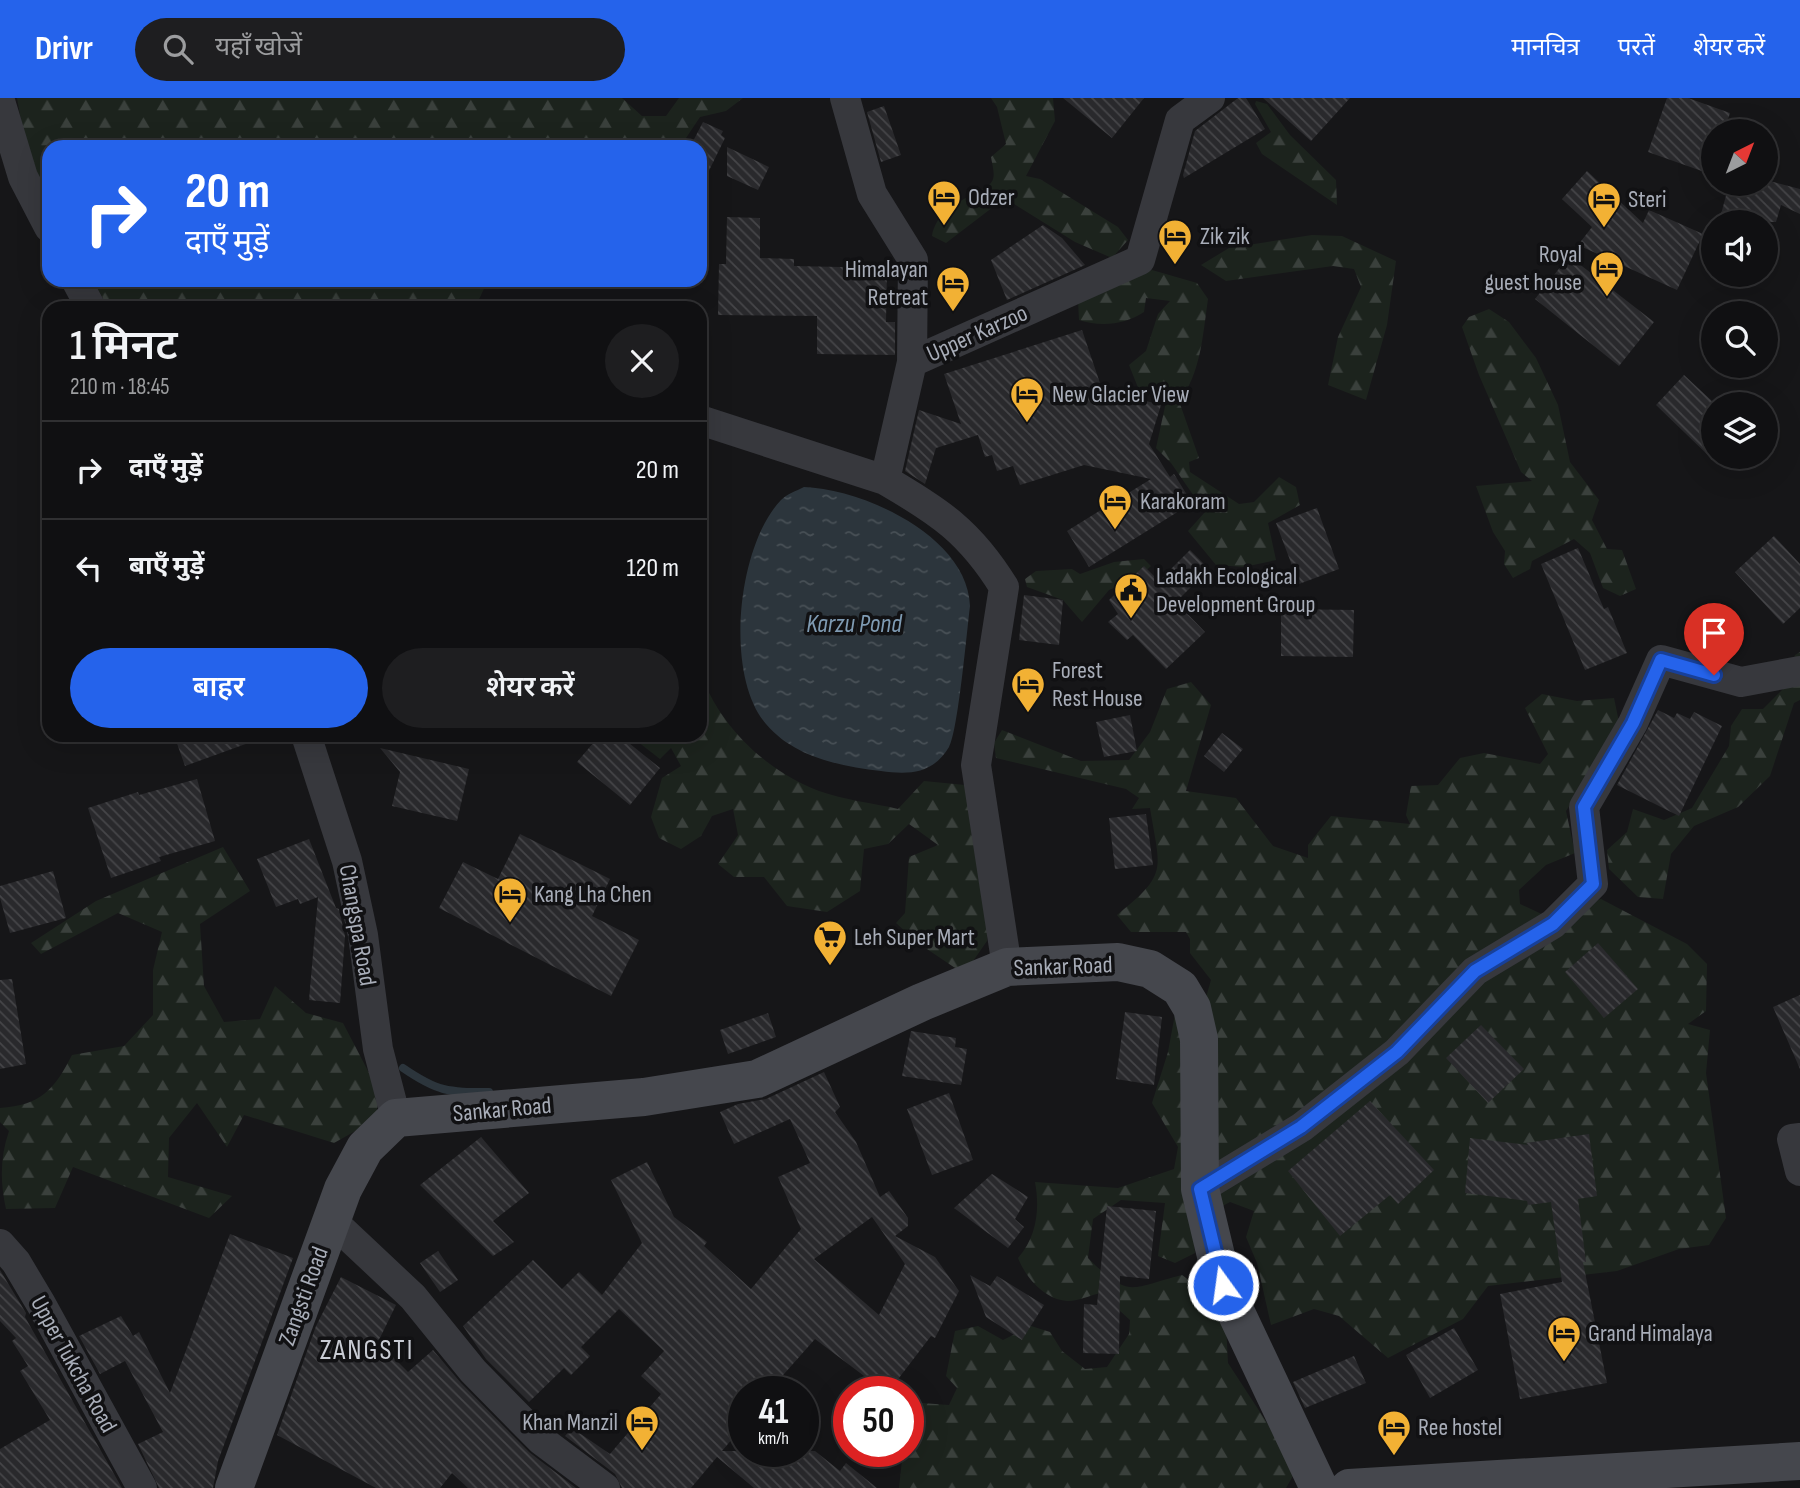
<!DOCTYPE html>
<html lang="hi">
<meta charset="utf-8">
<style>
:root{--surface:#101012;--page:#1e1e20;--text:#f1f3f6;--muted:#9c9d9f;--line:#303032;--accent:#2563eb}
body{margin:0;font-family:"Sofia Sans Condensed","Noto Sans Devanagari",sans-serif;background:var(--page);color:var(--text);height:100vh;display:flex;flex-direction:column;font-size:26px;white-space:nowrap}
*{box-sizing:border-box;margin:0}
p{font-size:23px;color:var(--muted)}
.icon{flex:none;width:38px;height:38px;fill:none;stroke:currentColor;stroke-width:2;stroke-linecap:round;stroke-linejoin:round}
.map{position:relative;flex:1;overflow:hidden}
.drawer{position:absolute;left:42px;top:203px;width:665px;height:441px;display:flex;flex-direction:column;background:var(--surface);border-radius:21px;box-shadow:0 7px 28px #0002,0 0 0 2px var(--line)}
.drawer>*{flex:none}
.banner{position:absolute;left:42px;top:42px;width:665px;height:147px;border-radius:21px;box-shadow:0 7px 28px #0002,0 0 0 2px var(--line);background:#2563eb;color:#fff;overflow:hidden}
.needle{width:46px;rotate:42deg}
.fabs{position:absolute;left:1701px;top:21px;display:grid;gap:14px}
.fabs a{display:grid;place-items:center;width:77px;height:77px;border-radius:50%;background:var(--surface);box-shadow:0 7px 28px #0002,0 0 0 2px var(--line);font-size:35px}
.speed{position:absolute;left:728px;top:1278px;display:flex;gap:14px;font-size:35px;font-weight:700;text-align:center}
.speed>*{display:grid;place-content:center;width:91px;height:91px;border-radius:50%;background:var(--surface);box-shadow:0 7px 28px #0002,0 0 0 2px var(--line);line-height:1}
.speed small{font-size:18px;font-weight:400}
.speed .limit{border:10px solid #d22;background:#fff;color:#111}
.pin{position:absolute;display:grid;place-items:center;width:60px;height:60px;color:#fff;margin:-72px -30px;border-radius:50% 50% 50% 0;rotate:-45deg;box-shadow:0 0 7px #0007}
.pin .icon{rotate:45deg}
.me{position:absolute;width:77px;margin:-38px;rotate:346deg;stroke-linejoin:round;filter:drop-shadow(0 0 5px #0008)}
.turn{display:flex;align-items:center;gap:24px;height:147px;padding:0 28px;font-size:32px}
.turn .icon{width:91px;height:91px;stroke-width:2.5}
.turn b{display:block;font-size:49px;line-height:60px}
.round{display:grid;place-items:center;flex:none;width:74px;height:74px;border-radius:37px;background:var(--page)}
.overview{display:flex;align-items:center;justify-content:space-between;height:119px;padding:0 28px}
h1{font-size:42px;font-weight:600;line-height:52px}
.button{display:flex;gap:14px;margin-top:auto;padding:14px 28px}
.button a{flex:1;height:80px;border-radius:42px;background:var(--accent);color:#fff;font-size:28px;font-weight:600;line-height:80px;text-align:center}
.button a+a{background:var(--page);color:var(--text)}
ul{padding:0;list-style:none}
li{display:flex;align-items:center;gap:21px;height:98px;padding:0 28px;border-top:2px solid var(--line)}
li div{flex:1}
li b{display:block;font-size:26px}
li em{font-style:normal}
header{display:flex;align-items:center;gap:42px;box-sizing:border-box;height:98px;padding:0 35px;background:var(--accent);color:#fff}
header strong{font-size:33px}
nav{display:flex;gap:38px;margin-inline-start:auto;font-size:24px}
.search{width:490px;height:63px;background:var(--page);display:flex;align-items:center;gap:18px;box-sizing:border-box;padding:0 24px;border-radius:38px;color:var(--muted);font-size:26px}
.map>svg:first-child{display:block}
</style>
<header>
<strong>Drivr</strong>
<div class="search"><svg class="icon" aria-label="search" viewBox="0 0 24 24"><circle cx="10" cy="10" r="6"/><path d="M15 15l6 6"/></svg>यहाँ खोजें</div>
<nav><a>मानचित्र</a><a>परतें</a><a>शेयर करें</a></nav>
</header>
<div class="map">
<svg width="1800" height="1390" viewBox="0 0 1800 1390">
<defs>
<pattern id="forest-firs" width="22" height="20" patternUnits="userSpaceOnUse" patternTransform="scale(1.75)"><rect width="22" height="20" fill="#1c231d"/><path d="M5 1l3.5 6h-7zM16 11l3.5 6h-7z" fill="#3a403c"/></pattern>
<pattern id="water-ripples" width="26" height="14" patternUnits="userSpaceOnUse" patternTransform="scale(1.75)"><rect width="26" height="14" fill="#2c353c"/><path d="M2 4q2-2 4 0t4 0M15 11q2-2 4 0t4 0" fill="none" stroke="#485056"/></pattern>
<pattern id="building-back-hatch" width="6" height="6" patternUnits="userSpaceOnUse" patternTransform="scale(1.75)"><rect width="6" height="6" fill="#29292c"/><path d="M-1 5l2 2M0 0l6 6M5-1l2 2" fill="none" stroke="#454548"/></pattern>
</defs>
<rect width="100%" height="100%" fill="#161618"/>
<!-- forest -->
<path fill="url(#forest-firs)" d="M17 0H622L642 18H666L679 0H743L726 13 700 19 680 49H49V100L28 62Z
M991 0H1053L1055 23 1026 78 1040 81 1118 129 1128 142 1112 160 1075 144 1014 106H997L946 145 932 138C939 100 989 97 993 81 995 76 992 65 991 59L1006 46 997 9Z
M1256 3 1267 6 1290 37 1336 82 1337 107 1262 56 1256 45 1271 34 1255 6Z
M1312 137 1342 138 1396 163 1387 227 1366 302 1328 287 1338 239 1361 189 1354 171 1333 168 1226 183 1201 167 1229 150Z
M1152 172 1197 185 1208 201C1203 235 1201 276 1179 303L1199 360 1189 364 1190 374 1239 406 1254 404 1279 379 1296 389 1300 407 1268 425 1276 462 1244 469 1216 467 1188 433 1205 414 1171 365 1156 350 1166 304 1139 292 1129 267 1146 253 1158 216 1170 203 1146 200 1144 214C1125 227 1100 229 1079 222L1078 202 1093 193Z
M93 182H488L475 210H108Z
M1489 211 1509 224 1536 260 1558 307 1570 364 1599 402 1592 422 1607 451 1622 452 1636 491 1620 498 1603 490 1590 455 1574 441 1532 463 1530 471 1513 480 1504 466 1505 453 1493 434 1476 388 1532 383 1521 374 1479 277 1462 229 1469 219Z
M1144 461 1151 468 1138 480 1109 492 1082 524 1063 502 1027 489 1025 481 1036 473 1072 471 1080 476 1114 464Z
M1800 554V602L1794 605 1770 678 1738 709 1694 728 1671 756 1663 801 1638 799 1609 771 1607 752 1627 734 1633 711 1664 722 1692 710 1729 648 1731 628 1742 611H1763L1785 589 1795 557Z
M700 573C718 627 766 673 819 693 844 702 873 705 898 711L924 683 965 687 988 810 987 843 964 876 918 845 896 825 905 815 909 759 938 747 909 726 888 746 864 751 860 793 827 814 787 808 764 779H734L718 766 738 737 733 711 712 718 701 738 681 751 659 740 651 719 662 680 681 668 671 650 660 661 633 640 700 637Z
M1191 584 1211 607 1186 693 1236 700 1273 748 1308 760V747L1331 718 1410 726 1406 717 1411 688 1438 687 1460 660 1484 655 1540 666 1548 656 1525 610 1542 596 1577 603 1614 600 1620 629 1566 713 1575 755 1546 767 1519 792 1520 806 1548 819 1601 801 1687 846 1707 866 1706 913 1688 926 1710 932 1706 975 1726 1120 1709 1147 1679 1151 1617 1173 1488 1188 1463 1221 1388 1260 1339 1218 1314 1211 1271 1227 1257 1165 1246 1139 1254 1113 1230 1104 1192 1124 1195 1155 1175 1165 1158 1158 1165 1105 1121 1102 1093 1121 1088 1160C1130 1202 1130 1190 1182 1177L1211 1198 1226 1226 1228 1265 1297 1371 1286 1390H899L903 1353H908V1304L949 1307 957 1290 946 1278 955 1233 978 1228 1003 1242 1031 1228 1050 1234 1062 1253 1085 1271 1107 1269 1129 1236 1130 1222 1100 1195C1091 1197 1076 1204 1067 1203 1044 1201 1026 1180 1018 1160 1037 1138 1040 1111 1035 1084L1118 1090 1174 1071 1178 1049 1152 1005 1168 954 1175 916 1205 903 1211 882 1190 855V841L1186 834H1131L1117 817C1169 775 1160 773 1150 710L1132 711 1139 700 1126 691 996 660 994 645 1002 632 1081 663 1129 662 1150 634 1167 591Z
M223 749 250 793 200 826 204 888 224 924 260 921 275 888 306 915 343 925 380 996 375 1022 334 1045 244 1017 227 1049 197 1005 169 1040 168 1079 232 1098 209 1120 73 1069 55 1110 6 1111C0 1084 0 1059 9 1033L0 1024V1010C41 1007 54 992 72 957L124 948 153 917V872L162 834 118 815 41 856 31 845 96 803Z"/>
<!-- water -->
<path fill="url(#water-ripples)" d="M804 389C864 391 968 439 970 508 967 532 958 634 949 649 933 676 909 677 881 673 839 668 794 659 766 626 724 577 737 448 781 402 787 396 796 393 804 389Z"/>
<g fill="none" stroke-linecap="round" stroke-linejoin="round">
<!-- stream -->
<path stroke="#2c353c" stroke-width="8" d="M403 970C438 994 447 994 489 994"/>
</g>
<!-- building -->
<path fill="url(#building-back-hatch)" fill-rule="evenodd" d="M1063 0H1144L1112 40Z
M1238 0H1246L1265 31 1184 80 1183 77 1195 33Z
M1263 0H1350L1311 43Z
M1667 0H1688L1730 15 1724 33H1713V77L1648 54Z
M884 8 901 57 881 64 867 14Z
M703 24 723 33 721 37 725 40 700 91V49H690Z
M727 49 769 69 758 92 727 78Z
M1587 73 1643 125 1649 112 1703 136 1677 192 1578 147 1592 129 1562 101Z
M1766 82 1800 91V116L1781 107 1776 124H1719L1729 86H1766Z
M727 119 760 120V160L794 161V168L887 170 886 224H895V257L817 256V218L718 217 719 166H726Z
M1043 127 1062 140 1085 167 1007 202 991 162Z
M1569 158 1654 224 1619 268 1535 201Z
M1082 232 1102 291 1161 307 1149 346 1170 379 1174 376 1192 405 1089 469 1067 433 1151 381 1084 367 1020 387 1013 368 997 373 992 357 985 359 978 337 936 350 925 386 905 373 919 312 961 326 944 276Z
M1684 277 1713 304V362L1656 307Z
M1317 410 1339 471 1299 486 1276 425Z
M1774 438 1800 466V510L1783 526 1735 474Z
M1578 450 1604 511 1608 509 1627 555 1585 572 1541 466Z
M1190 452 1209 471 1176 504 1205 534 1166 571 1133 537 1127 542 1108 524 1118 516 1109 502 1144 468 1159 483Z
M1024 497 1063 502 1059 547 1019 542Z
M1281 511 1354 512 1353 559 1281 558Z
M1658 612 1674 620 1677 615 1690 621 1694 614 1722 628 1679 718 1617 687Z
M1130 617 1137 653 1104 659 1096 624Z
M1222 635 1243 651 1224 674 1204 658Z
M174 637H261L262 640 185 668Z
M600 637H619L660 670 630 707 577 664Z
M380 650 469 671 457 723 392 708 400 674Z
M197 681 215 743 159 759 161 763 111 780 88 710 138 694 139 697Z
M1146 716 1153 767 1115 771 1109 720Z
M520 736 610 781 592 818 639 842 611 898 439 810 463 764 498 781Z
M309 741 336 810 339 811 345 838 340 905 309 902 318 799 300 806 298 801 276 809 257 761Z
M53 773 66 820 10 835 0 800V788Z
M1598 845 1638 891 1604 920 1565 874Z
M12 881 26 966 0 971V882Z
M1800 897V971L1773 909Z
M1125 914 1162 919 1154 987 1116 981Z
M768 915 776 939 728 956 720 932Z
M1481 927 1524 971 1488 1005 1446 960Z
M911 933 956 940 955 949 967 951 961 987 902 978Z
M824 974 840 1009 835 1014 856 1044 880 1099 889 1093 908 1120V1128L895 1138 935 1159 959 1193 935 1240 931 1238 889 1293H884L815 1241 769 1293H744V1327L722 1353H815L840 1373 846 1365 877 1390H754L717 1359 691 1390H622L615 1376 565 1338 572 1330 610 1356 661 1296 641 1278 664 1253 619 1211 581 1249 590 1258 571 1277 564 1270 529 1304 486 1261 463 1228 533 1162 562 1191 579 1174 602 1197 642 1145 611 1082 647 1064 674 1119 707 1144 704 1148 751 1191 801 1131 778 1079 810 1065 790 1021 734 1046 720 1014 738 1006 766 1001ZM872 1119 905 1166 879 1217 814 1161Z
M949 995 973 1062 932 1077 907 1011Z
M1370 1003 1434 1072 1398 1106 1390 1097 1340 1138 1288 1073Z
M1589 1036 1597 1098 1578 1101 1586 1164H1583L1607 1285 1520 1301 1500 1196 1562 1184 1551 1104 1528 1107 1527 1103 1465 1095 1470 1040 1528 1047 1526 1045Z
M481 1039 529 1095 493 1123 514 1144 493 1158 420 1087Z
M992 1076 1028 1099 1015 1121 1024 1129 1008 1150 954 1110Z
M1107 1108 1156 1113 1149 1181 1120 1178 1119 1256 1083 1255 1084 1206 1097 1207Z
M230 1136 293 1160 218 1363 213 1390H159L138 1346 163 1334 125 1263 100 1276 79 1238 121 1218 133 1238 139 1234 170 1295Z
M438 1153 458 1182 440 1194 420 1165Z
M0 1172 26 1215 25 1219 122 1390H0V1351L50 1322 20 1273 28 1268 12 1243 16 1240 0 1223Z
M970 1177 990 1188 997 1178 1044 1207 1022 1242 986 1219Z
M341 1179 396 1207 378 1244 408 1274 433 1252 461 1285 529 1354 576 1390H468L452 1375 440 1390H376L277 1337 316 1228Z
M1454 1230 1478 1272 1430 1300 1406 1257Z
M1354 1258 1366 1285 1305 1310 1293 1284Z"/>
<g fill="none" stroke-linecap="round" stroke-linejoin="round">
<!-- street -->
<path stroke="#37383d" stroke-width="30" d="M845 0 872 96 913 162 912 264
M0 3 23 79 49 129
M76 182 91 210
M700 322 885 382
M306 637 347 763 363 837 378 951 396 1020
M1007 869 976 667 1004 489C970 434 940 414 885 382L912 264 1140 162 1180 22 1210 0
M1800 1040 1792 1041 1800 1073
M1200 1091 1302 1029 1397 954 1475 873 1553 826 1593 786 1584 709 1633 625 1661 562 1741 584 1800 573
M330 1121 413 1199 473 1273 541 1342 605 1390
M0 1146 16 1164 41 1206 142 1390"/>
<!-- secondary -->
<path stroke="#45474d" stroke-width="38" d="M234 1390 343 1091 365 1050 396 1020 644 999 757 981 922 904 1007 869 1118 864 1150 871 1180 890 1192 910 1199 941 1200 1091 1223 1187 1319 1390
M1349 1390 1800 1363"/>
</g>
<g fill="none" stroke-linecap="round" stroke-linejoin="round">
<!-- route casing -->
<g stroke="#184099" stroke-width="18">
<path id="route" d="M1223 1187 1200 1091 1301 1029 1397 954 1475 873 1553 826 1593 786 1584 709 1633 625 1661 562 1714 577"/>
</g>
<!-- route -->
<use href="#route" stroke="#2563eb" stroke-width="12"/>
</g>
<!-- icons -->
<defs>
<g id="hotel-pin" transform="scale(1.75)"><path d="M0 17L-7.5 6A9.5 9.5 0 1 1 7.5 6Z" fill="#f2b134" stroke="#111113"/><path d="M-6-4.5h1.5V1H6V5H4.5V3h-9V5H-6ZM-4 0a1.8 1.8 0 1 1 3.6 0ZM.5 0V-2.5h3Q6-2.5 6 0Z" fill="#111"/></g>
<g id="civic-pin" transform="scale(1.75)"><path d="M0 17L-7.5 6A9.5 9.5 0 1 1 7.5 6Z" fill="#f2b134" stroke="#111113"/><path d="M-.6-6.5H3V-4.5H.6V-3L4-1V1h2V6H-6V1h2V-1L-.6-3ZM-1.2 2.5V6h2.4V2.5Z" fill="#111"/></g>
<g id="supermarket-pin" transform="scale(1.75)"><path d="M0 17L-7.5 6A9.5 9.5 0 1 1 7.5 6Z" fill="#f2b134" stroke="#111113"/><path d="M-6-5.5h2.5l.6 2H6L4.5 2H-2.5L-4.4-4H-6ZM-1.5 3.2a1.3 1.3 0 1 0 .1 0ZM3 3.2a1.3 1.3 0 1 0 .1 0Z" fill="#111"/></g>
</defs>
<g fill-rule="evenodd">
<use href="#hotel-pin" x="944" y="99"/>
<use href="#hotel-pin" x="1604" y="101"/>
<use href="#hotel-pin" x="1175" y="138"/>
<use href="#hotel-pin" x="1607" y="170"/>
<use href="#hotel-pin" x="953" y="185"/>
<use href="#hotel-pin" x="1027" y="296"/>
<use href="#hotel-pin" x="1115" y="403"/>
<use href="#civic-pin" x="1131" y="492"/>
<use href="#hotel-pin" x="1028" y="586"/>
<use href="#hotel-pin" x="510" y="796"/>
<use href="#supermarket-pin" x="830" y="839"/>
<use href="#hotel-pin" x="1564" y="1235"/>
<use href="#hotel-pin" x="642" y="1324"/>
<use href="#hotel-pin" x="1394" y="1329"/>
</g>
<g text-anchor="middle" stroke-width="7" stroke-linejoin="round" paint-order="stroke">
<!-- poi labels -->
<g font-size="24" fill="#a8adb8" stroke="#111113" text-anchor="start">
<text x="968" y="107">Odzer</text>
<text x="1628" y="109">Steri</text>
<text x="1200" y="146">Zik zik</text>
<text x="1582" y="164" text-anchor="end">Royal<tspan x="1582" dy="28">guest house</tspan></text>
<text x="928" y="179" text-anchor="end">Himalayan<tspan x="928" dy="28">Retreat</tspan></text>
<text x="1052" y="304">New Glacier View</text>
<text x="1140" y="411">Karakoram</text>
<text x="1156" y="486">Ladakh Ecological<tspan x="1156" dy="28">Development Group</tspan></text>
<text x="1052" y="580">Forest<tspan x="1052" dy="28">Rest House</tspan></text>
<text x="534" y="804">Kang Lha Chen</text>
<text x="854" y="847">Leh Super Mart</text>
<text x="1588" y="1243">Grand Himalaya</text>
<text x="618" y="1332" text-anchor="end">Khan Manzil</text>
<text x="1418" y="1337">Ree hostel</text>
</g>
<!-- street labels -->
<g font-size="24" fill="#a8adb8" stroke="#111113">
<text transform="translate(977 235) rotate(-24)" y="8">Upper Karzoo</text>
<text transform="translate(358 827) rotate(80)" y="8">Changspa Road</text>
<text transform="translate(1063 868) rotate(-2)" y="8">Sankar Road</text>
<text transform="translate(502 1011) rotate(-5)" y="8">Sankar Road</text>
<text transform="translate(303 1198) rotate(-70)" y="8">Zangsti Road</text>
<text transform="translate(74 1266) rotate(61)" y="8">Upper Tukcha Road</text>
</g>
<!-- water labels -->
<g font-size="26" font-style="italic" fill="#7f9bb3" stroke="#111113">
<text x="854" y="534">Karzu Pond</text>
</g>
<!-- quarter labels -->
<g font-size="28" letter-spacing="2" fill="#c9ccd4" stroke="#111113">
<text x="367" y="1261">ZANGSTI</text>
</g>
</g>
</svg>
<div class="fabs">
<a><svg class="needle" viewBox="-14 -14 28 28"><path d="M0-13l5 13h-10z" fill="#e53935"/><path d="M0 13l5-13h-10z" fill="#9c9d9f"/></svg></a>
<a><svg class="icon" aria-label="sound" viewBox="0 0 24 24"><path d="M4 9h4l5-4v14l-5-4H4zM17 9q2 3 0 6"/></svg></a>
<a><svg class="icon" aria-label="search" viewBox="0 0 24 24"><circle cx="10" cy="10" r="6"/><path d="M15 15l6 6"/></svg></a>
<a><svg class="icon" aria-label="layers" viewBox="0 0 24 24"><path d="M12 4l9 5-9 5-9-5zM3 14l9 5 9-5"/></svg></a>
</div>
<div class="speed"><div>41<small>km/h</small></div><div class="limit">50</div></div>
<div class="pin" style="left:1714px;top:577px;background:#d93025"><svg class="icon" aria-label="arrive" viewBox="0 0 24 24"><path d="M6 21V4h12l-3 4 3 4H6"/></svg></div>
<svg class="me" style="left:1223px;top:1187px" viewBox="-20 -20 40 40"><circle r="17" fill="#2563eb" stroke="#fff" stroke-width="3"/><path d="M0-11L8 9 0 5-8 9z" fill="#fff"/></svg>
<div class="banner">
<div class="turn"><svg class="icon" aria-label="right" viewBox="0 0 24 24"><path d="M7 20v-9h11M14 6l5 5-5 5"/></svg><div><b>20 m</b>दाएँ मुड़ें</div></div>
</div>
<section class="drawer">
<div class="overview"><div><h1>1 मिनट</h1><p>210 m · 18:45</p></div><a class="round"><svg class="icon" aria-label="close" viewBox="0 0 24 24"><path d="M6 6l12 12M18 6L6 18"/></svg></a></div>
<ul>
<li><svg class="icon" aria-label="right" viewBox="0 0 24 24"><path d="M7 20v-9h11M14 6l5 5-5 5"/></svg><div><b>दाएँ मुड़ें</b></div><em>20 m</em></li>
<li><svg class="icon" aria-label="left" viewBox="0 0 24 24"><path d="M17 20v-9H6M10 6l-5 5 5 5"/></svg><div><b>बाएँ मुड़ें</b></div><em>120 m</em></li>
</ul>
<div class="button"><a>बाहर</a><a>शेयर करें</a></div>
</section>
</div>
